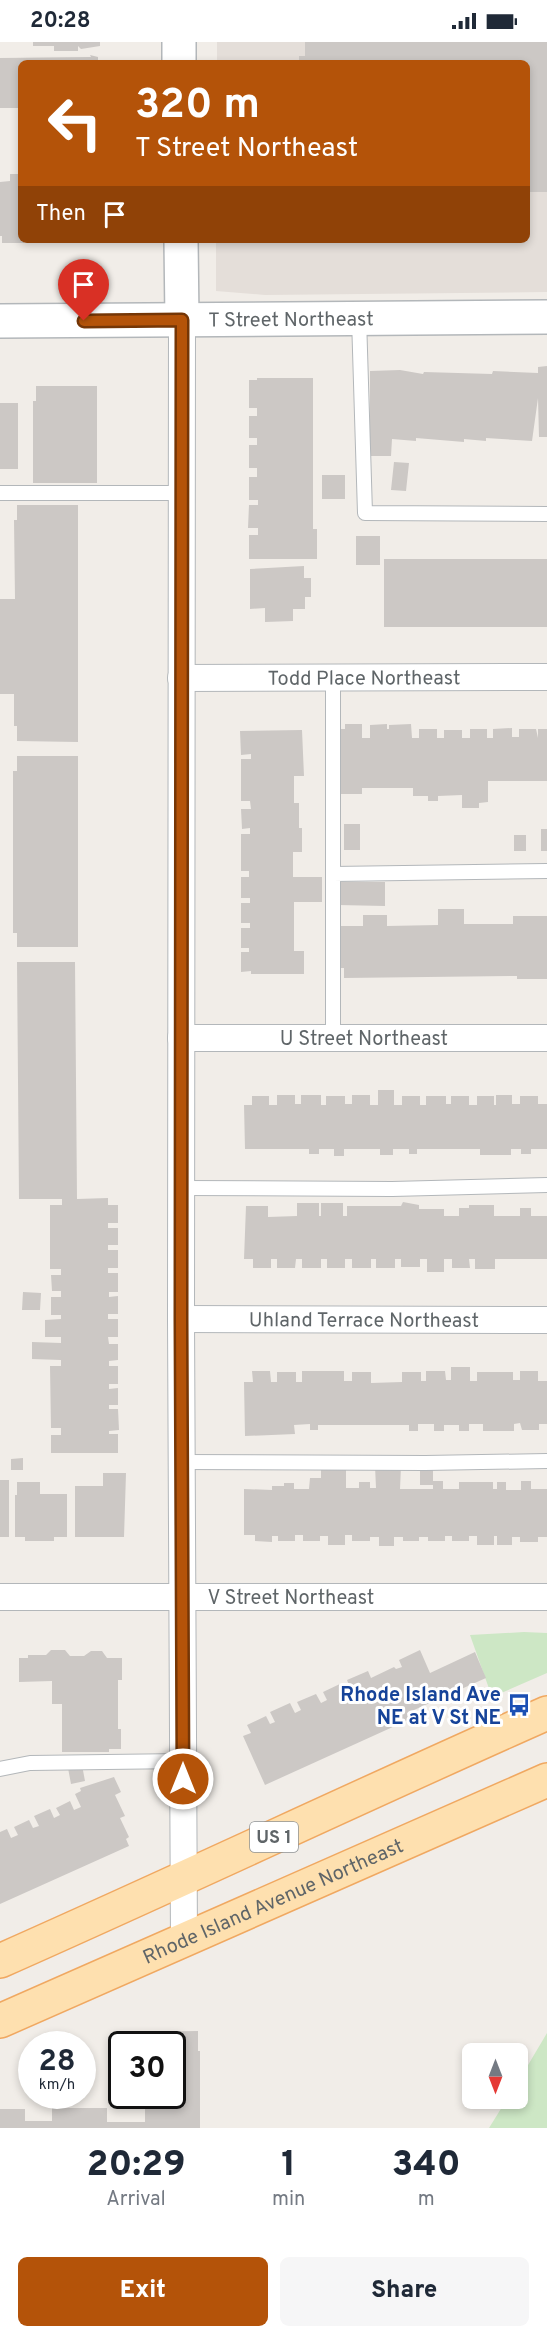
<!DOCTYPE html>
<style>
:root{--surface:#fff;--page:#f6f6f7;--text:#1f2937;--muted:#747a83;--accent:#b45309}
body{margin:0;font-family:Overpass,sans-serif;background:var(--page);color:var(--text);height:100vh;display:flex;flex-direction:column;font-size:22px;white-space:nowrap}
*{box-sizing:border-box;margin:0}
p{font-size:20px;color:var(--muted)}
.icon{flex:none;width:33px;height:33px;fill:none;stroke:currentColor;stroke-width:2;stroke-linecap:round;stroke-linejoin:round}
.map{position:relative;height:2086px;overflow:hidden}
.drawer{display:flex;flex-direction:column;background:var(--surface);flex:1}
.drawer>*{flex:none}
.banner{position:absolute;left:18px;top:18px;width:512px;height:183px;border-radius:9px;box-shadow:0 3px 9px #0003;background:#b45309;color:#fff;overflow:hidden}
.needle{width:39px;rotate:180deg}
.fabs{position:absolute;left:462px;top:2001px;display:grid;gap:12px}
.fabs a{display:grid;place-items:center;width:66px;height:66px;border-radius:9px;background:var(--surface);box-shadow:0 3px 9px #0003;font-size:30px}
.speed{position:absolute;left:18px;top:1989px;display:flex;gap:12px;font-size:30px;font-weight:700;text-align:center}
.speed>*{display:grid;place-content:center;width:78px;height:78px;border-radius:50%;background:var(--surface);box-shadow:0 3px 9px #0003;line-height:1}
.speed small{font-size:15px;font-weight:400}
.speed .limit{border:3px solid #111;border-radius:9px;background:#fff;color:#111}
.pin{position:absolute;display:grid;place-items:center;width:51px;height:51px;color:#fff;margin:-62px -26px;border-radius:50% 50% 50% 0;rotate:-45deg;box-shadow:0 0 6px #0007}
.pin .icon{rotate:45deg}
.me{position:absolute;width:66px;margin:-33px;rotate:0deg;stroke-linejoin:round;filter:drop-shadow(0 0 4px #0008)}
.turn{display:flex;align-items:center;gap:21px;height:126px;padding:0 18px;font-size:27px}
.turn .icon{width:78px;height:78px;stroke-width:2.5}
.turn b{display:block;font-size:42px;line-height:51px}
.then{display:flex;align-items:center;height:57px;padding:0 18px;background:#0003;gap:12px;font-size:22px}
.eta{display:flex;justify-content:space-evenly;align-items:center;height:102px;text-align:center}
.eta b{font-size:36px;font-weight:800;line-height:42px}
.cta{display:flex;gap:12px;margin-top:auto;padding:12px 18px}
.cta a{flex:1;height:69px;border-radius:9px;background:var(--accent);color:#fff;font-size:24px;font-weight:800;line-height:69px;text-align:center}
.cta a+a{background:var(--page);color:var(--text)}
.status{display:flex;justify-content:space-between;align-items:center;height:42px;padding:0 30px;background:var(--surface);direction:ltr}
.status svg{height:16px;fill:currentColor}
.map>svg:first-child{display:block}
</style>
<div class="status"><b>20:28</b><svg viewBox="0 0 49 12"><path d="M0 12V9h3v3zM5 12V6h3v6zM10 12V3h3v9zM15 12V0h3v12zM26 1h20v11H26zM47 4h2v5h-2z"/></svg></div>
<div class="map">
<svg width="547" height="2086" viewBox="0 0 547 2086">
<rect width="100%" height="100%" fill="#f1ede8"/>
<!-- education -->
<path fill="#e4ded9" d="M217 0H547V250L265 253 216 249V198H526V21H217Z"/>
<!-- green -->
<path fill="#cde7c5" d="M524 1590 547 1591V1631L492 1655 470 1593Z
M547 1991V2086H489L507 2057 518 2056V2040Z"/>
<!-- building -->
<path fill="#ccc8c5" d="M33 0H100V4L81 7 78 4V9H54V4H33Z
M305 0H547V150H526V21H299V14H305Z
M90 13 98 15V21H21V66H0V16L91 15Z
M10 132H21V198H24V201H2V194H0V140L10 139Z
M547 324V395H539L538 356 532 399 486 396V399L464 397V400L416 396V399L392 397 391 414H370V329L400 328 423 332 424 330 492 332 493 329 538 331V325Z
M257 336H313V487H317V517H249V493H258V486H248L249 463H258V458H249V435H257V426H249V403H257V396H249V374H257V366H249V338H257Z
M36 344H97V441H33V359H36Z
M0 361H18V427H0Z
M394 420 409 421 406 449 391 448Z
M322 433H345V457H322Z
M17 463H78V700L17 699V684H14V652H0V557H15L14 478H17Z
M356 494H380V523H356Z
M384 517H547V585H384Z
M304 524V536H311V555H305V567H293V579L265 580V566L250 567V527Z
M345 682H362V696H370V683L387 682V687H389V683L411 682 412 696H419V687H437V696H444V688H462V696H470V687H487V696H493V687L512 686V695H519V687H536L538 696V687H547V739H488V760L479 761V766H462V753L438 754V759H428V754H413V746H362V752H340L339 687H345Z
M302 688 304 734H294V761H299V786H302V810H293V835H322V860H294V909H304V932H251V929L241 930V910H249V906H241V886H250V881H241V861H250V856H241V835H249V829H241V792H250V786L242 787 241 767H251L250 759H241V717H251V712L241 713 240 689Z
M17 714H78V905H17V891H13V729H17Z
M344 782H360V808H344Z
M541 787H547V809H541Z
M514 793H526V809H514Z
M338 840H385V864L338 863Z
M438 867H464V882H513V874H547V937H517V934L344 936V926H338V884H363V873H387V884L438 883Z
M17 920H75L77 1157 108 1156V1163H118V1181H108V1186H118V1203H108V1208H118V1226H108V1231H118V1250H109V1255L118 1254V1272H108V1277H118V1295H108L109 1302H118V1318L109 1319V1324H118V1342H109V1347L118 1346V1363H109V1367H118L119 1388 109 1389V1392H118V1411H51V1393H61V1386H51L50 1324H61V1318L32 1317V1300L61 1301V1295H45V1278L61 1277V1273H51V1255H61V1249H52L51 1233H61V1227H50V1163H62V1157H19Z
M378 1048H394V1063H402V1054H420V1063H426V1054H446V1062H451V1054H469V1063H477V1054H494V1063H496V1053H512V1062H520V1054H538V1062H547V1107H531V1112H521V1107H511V1113H480V1107H417V1112H409V1107H393V1113H380V1107H344V1114H334V1107H319V1112H309V1107H245L244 1063H252V1054H269V1063H277V1053H295V1062H301V1053H321V1063H326V1054H345V1062H352V1053H370V1063H378Z
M403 1160 419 1163V1167H444V1174H459V1166H469V1163H494V1174H520V1166H531V1174H547V1217H495V1227H475V1217H469L470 1226H452V1217H444V1230H427V1217H420V1225H401V1217H395V1226H376V1217H371V1226H352V1217H345V1226H327V1217H321V1226H302V1217H296L295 1226H277V1217H271V1226H253V1217H244L246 1164H268V1175L297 1174V1161H319V1174H321V1161H343V1174H347V1164H401Z
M23 1250 41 1251 40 1268H22Z
M451 1325H470V1339H477V1330H513V1338H520V1329H538V1339H547V1382H539V1388H522L520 1381 514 1382V1389H483V1382H469V1389H459V1383H444V1389H434V1382H418V1389H409V1383H318V1388H310V1382L294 1383 295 1392 245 1394 244 1340H253L252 1329H270L271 1340H277V1330H296V1340H302V1329H344V1339H352V1330H371V1341L402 1340V1330H421V1339H426V1329H445L446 1338H451Z
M23 1416V1428H11V1417Z
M321 1424H346V1446H359V1440H370V1446H376L375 1424H401L400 1447H433V1443H420V1424H433V1439H443V1447H459V1440H493V1447H497V1440H506V1448H521V1439H531V1447H547V1495H538V1500H520V1495H512V1503H497V1494H494V1503H477V1494H469V1499H452V1494H445V1499H428V1495H419V1499H403V1495H394V1504H379V1495H370V1499H352V1493H345V1503H328V1494H320V1499H303V1493H295V1499H278V1494H272V1500L255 1499V1493H244V1447L272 1448V1444H284V1441H294V1447H309L310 1436H321Z
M103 1431H126L124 1495H75V1444H103Z
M0 1438H9V1495H0Z
M17 1440H40V1452H67V1495H54V1499H25V1495H15V1453H17Z
M51 1608H65L70 1614H84L91 1609H102L107 1616H122V1638H118V1687H121V1707H109V1710H62V1662H52V1639L19 1640V1616H28V1613H46Z
M420 1608 430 1631 475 1610 486 1636 414 1668 417 1674 265 1743 243 1694 251 1691 247 1683 266 1674 270 1682 275 1680 270 1670 290 1661 295 1671 301 1668 297 1660 316 1652 321 1661 327 1658 323 1650 342 1641 345 1648 350 1646 347 1638 368 1629 371 1636 394 1625 396 1627 402 1625 399 1618Z
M82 1723 85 1739 71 1742 68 1726Z
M114 1735 121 1750 115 1753 125 1774 120 1776 129 1795 126 1797 129 1804 0 1862V1790L7 1787 11 1796 18 1793 14 1785 29 1778 33 1786 39 1784 34 1774 50 1767 54 1776 60 1773 56 1766 70 1759 74 1768 81 1765 75 1752 81 1749 80 1746Z
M198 1989V2009H200V2086H0V2067H25V2079H52V2066H107V2080H145V2054H172V2002H131V1990Z"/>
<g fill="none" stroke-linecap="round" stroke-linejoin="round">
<!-- service casing -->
<g stroke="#b3b7ba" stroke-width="16">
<path id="service" d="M359 276 365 471 547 472
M0 451H181
M333 636V996
M333 832 547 829
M181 1146 392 1147 547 1143
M181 1420 425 1421 547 1419
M0 1727 30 1721 183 1719"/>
</g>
<!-- minor casing -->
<g stroke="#b3b7ba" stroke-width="28">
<g id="minor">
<path d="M182 278 181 1277 184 1900"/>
<path id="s1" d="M181 636 547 635"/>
<path id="s2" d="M181 996H547"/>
<path id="s3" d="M181 1277 547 1278"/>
<path id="s4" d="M0 1555H547"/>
</g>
</g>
<!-- tertiary casing -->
<g stroke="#b3b7ba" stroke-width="36">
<g id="tertiary">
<path d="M179 0V21"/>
<path d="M181 198 182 278"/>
<path id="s5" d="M0 279 547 275"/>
</g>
</g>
<!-- primary casing -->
<g stroke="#f0a861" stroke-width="36">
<g id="primary">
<path d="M0 1919C183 1838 364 1752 547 1671"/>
<path id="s6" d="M0 1979 547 1738"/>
</g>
</g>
<!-- service -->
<use href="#service" stroke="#fff" stroke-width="14"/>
<!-- minor -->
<use href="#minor" stroke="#fff" stroke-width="26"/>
<!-- tertiary -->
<use href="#tertiary" stroke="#fff" stroke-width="33"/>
<!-- primary -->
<use href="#primary" stroke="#fee0af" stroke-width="33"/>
</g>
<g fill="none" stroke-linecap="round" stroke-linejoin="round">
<!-- route casing -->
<g stroke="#753606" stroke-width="15">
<path id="route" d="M84 279 182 278 181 1277 183 1737"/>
</g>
<!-- route -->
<use href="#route" stroke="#b45309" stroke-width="10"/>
</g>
<!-- icons -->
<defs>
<g id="bus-bare" transform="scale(1.8)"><path d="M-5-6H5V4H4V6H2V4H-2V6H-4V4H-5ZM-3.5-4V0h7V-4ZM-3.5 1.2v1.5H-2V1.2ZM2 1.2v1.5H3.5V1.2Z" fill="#1a4fb4" stroke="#fff" stroke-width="2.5" paint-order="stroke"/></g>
</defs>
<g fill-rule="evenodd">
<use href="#bus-bare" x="519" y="1663"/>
</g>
<g text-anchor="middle" stroke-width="6" stroke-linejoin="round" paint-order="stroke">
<!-- shield labels -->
<rect fill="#fff" stroke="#8f9395" stroke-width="1.5" x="250" y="1780" width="48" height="30" rx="4.5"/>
<g font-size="18" font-weight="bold" fill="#5f6568">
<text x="274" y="1801">US 1</text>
</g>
<!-- street labels -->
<g font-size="20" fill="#5f6568" stroke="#fff">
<text dy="7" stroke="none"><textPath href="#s5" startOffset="291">T Street Northeast</textPath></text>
<text dy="7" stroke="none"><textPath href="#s1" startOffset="183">Todd Place Northeast</textPath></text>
<text dy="7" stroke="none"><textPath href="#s2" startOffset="183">U Street Northeast</textPath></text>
<text dy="7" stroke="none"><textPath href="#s3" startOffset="183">Uhland Terrace Northeast</textPath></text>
<text dy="7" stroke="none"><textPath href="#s4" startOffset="291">V Street Northeast</textPath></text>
<text dy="7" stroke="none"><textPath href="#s6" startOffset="298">Rhode Island Avenue Northeast</textPath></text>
</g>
<!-- transit labels -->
<g font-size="20" font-weight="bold" fill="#164399" stroke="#fff" text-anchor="end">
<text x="501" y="1659">Rhode Island Ave<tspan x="501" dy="23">NE at V St NE</tspan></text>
</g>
</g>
</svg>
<div class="fabs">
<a><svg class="needle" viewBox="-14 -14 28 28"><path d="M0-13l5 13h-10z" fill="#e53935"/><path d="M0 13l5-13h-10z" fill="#747a83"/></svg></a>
</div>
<div class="speed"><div>28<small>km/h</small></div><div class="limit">30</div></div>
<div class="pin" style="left:84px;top:279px;background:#d93025"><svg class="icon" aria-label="arrive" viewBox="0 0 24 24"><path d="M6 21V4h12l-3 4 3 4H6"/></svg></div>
<svg class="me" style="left:183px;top:1737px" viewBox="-20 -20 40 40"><circle r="17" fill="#b45309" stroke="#fff" stroke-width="3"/><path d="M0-11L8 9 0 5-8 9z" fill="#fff"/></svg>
<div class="banner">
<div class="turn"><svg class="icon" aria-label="left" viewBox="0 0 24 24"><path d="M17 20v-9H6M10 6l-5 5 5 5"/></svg><div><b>320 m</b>T Street Northeast</div></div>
<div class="then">Then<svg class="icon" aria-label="arrive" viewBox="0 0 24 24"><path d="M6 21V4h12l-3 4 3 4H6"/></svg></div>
</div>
</div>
<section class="drawer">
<div class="eta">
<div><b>20:29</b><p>Arrival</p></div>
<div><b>1</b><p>min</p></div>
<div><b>340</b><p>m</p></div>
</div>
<div class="cta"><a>Exit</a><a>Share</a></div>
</section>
